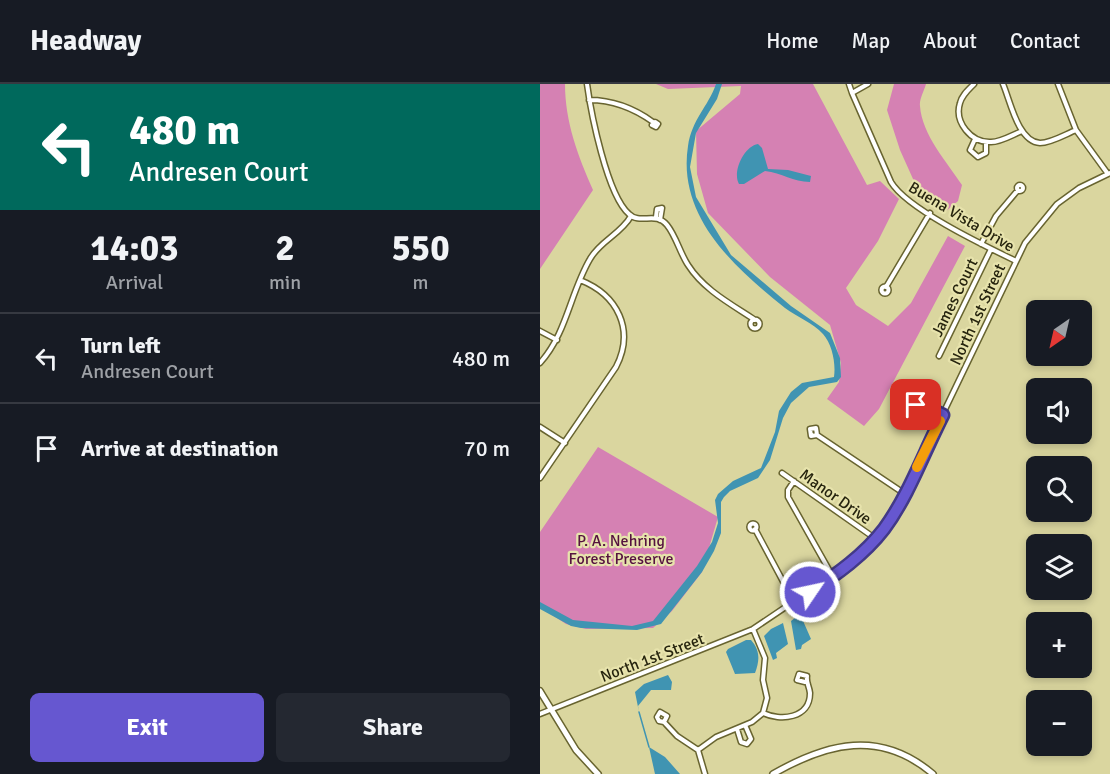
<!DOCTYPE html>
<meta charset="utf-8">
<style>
:root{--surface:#171b24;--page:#242831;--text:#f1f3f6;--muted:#9ea1a6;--line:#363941;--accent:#6657d0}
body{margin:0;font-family:Signika,sans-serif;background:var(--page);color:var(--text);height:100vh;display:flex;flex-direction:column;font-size:22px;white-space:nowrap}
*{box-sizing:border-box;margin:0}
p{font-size:20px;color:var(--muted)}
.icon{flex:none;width:33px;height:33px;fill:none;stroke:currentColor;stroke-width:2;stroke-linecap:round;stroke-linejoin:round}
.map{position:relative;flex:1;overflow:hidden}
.drawer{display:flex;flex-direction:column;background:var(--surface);width:540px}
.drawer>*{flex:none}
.banner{background:#00695c;color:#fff;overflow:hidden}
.needle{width:39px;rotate:214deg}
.fabs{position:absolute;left:486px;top:216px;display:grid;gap:12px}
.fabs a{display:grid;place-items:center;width:66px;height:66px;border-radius:9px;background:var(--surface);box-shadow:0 3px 9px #0003;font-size:30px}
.pin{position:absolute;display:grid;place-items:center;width:51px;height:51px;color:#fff;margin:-26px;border-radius:12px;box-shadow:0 3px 9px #0006}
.me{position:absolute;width:66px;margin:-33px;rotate:56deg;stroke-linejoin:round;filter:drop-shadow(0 0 4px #0008)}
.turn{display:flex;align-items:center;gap:21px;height:126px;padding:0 30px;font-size:27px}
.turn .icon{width:78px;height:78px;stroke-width:2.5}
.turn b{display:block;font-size:42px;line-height:51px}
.eta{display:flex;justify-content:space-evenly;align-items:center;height:102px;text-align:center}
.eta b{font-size:36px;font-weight:700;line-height:42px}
.cta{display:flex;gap:12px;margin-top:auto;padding:12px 30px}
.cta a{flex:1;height:69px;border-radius:9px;background:var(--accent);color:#fff;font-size:24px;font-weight:700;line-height:69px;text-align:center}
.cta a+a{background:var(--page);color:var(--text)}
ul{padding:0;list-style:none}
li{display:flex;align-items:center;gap:18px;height:90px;padding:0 30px;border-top:2px solid var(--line)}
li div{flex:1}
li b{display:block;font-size:22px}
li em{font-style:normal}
header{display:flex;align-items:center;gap:36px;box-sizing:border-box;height:84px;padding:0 30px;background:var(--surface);border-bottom:2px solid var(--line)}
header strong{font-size:28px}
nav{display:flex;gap:33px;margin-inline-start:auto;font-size:21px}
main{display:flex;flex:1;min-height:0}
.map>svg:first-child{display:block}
</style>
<header>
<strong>Headway</strong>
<nav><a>Home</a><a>Map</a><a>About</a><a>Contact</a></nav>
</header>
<main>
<section class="drawer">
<div class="banner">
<div class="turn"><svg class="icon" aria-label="left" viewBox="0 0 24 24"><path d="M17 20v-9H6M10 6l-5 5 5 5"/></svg><div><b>480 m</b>Andresen Court</div></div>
</div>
<div class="eta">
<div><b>14:03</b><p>Arrival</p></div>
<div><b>2</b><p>min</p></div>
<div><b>550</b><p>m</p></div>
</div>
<ul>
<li><svg class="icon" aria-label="left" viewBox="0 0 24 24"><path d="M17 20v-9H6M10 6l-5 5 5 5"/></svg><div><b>Turn left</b><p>Andresen Court</p></div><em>480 m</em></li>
<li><svg class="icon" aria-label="arrive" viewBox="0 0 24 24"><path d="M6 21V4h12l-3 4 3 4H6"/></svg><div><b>Arrive at destination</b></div><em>70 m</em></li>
</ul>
<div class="cta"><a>Exit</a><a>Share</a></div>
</section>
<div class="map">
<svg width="570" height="690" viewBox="0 0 570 690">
<rect width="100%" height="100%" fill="#dad69f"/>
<!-- green -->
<path fill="#d581b3" d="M0 0H25C25 38 38 72 53 106L0 185Z
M116 0H273L327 101 340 97 359 115 338 157 306 204 316 221 348 242 371 219 408 152 425 162 339 325 324 342 287 315 299 298 301 279 290 241 230 193 168 129 157 90 156 47 200 10 201 2 128 5Z
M354 0H386C384 7 379 16 380 22 382 51 407 78 422 101L418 117 405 128 382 115 360 66 347 26Z
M58 363 178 433 162 488 132 527 113 544 46 545 26 540 0 523V448Z"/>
<!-- water -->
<path fill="#4094b2" d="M176 0H182L177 15 156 49 150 83 156 113 191 171 251 222 290 249 300 274 301 293 297 298 269 303 251 319 243 334 230 376 218 394 190 407 184 413 181 418V449L174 467 162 488 121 540 97 546 41 544 31 542 0 525V518L33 536 92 542 113 537 157 482 172 458 178 439 175 416 178 410 193 397 221 384 235 348 239 327 251 308 262 299 294 293C296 279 292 260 283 250 273 239 257 233 245 224 195 184 137 133 148 62 152 35 168 23 176 0Z
M218 60 222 64 228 85 248 86 271 92 270 98C253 98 242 89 225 87L204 100H199C192 88 204 62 218 60Z
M260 530 271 555 262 561 261 565 256 566 251 537Z
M243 539 248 560 236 569 237 574 233 576 224 552 231 545Z
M206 556H211C220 566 220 576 215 589L195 590 186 568 188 565Z
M128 591 132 598 131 606H111L98 622 99 628 95 608 104 600Z
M109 663 125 673 140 690H115Z"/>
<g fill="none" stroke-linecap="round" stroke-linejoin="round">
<!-- stream -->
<path stroke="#4094b2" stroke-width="1.5" d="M99 628 109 663"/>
<!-- minor casing -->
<g stroke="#686430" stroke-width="7">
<path id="minor" d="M47 0C51 29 67 111 89 130 100 141 116 127 127 141 136 152 140 169 148 181 164 206 191 220 215 236
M309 0 312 9 328 0
M434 0C428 6 422 11 420 19 414 38 431 59 451 58 461 58 472 51 482 47
M463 0C470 16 478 58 500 59 511 59 526 50 536 46
M518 0 536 46 568 90
M312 9 351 98C367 125 445 162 476 177
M49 16C72 16 95 25 113 38
M115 38 118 40 116 43 112 41Z
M435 55 430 66 438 73 446 69V58
M477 104a3 3 0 1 1 6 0a3 3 0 1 1-6 0Z
M116 133 117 125 122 124 120 136
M441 160 456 132 478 106
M341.5 206a3.5 3.5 0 1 1 7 0a3.5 3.5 0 1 1-7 0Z
M346 203 390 129
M210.5 240a4.5 4.5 0 1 1 9 0a4.5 4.5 0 1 1-9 0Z
M0 247 17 256
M399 272 451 165
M0 279C27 249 30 209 50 175 60 157 81 150 91 132
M375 319a4 4 0 1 1 8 0a4 4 0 1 1-8 0Z
M383 321 403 331
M0 343 25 359
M277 351 276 344 270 345 271 352 277 351 365 410
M242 389 336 455
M0 394 76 283C95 246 78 211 40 196
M254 397 248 406V413L293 493
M209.5 443a3.5 3.5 0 1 1 7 0a3.5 3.5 0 1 1-7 0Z
M215 445 254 518
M223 629C240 637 270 635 270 609 269 601 266 599 267 592L259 590 257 596 265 598
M0 630 213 545 308 481 343 446 359 421 485 159 517 120 539 104 570 89
M124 638 127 632 120 628 117 633 119 637 124 638 137 652 158 666 165 690
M197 645 201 658 207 660 211 655 205 641
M158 666 176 653 212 638 223 629 227 614 223 596 225 574 213 545"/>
</g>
<!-- major casing -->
<g stroke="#686430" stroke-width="8">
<path id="major" d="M0 607 36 666 58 690
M233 690C287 659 340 645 393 690"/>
</g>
<!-- minor -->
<use href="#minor" stroke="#fff" stroke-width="4"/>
<!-- major -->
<use href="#major" stroke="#fff" stroke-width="5"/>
</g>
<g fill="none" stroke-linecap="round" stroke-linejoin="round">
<!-- route casing -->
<g stroke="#423987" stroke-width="15">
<path id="route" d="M270 508C297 490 324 471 344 445 369 411 384 368 403 331L383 321 380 323 376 321"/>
</g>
<!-- route -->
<use href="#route" stroke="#6657d0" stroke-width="10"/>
<!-- slow -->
<path stroke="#f59e0b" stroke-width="10" d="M377 383 400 337"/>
</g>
<g text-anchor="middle" stroke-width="4.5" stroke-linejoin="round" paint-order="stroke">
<!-- street labels -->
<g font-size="16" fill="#26240e" stroke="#e7e3ac">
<text transform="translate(422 132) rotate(31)" y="6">Buena Vista Drive</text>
<text transform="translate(414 213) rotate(-64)" y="6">James Court</text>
<text transform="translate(437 230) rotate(-65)" y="6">North 1st Street</text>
<text transform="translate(296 412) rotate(35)" y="6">Manor Drive</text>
<text transform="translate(112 573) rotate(-21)" y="6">North 1st Street</text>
</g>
<!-- park labels -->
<g font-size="16" fill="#55123f" stroke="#e7e3ac">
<text x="81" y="462">P. A. Nehring<tspan x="81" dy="18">Forest Preserve</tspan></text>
</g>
</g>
</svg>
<div class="fabs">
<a><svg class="needle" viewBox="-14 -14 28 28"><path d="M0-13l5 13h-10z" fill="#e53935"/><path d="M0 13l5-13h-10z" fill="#9ea1a6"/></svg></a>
<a><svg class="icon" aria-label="sound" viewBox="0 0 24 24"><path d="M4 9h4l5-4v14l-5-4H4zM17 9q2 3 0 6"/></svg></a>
<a><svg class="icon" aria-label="search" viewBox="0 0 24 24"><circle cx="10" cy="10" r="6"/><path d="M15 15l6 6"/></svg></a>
<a><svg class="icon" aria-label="layers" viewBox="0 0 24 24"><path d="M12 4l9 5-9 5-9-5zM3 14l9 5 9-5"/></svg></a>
<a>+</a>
<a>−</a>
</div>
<div class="pin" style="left:376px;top:321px;background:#d93025"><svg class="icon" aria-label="arrive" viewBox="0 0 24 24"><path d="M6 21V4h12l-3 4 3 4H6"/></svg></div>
<svg class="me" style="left:270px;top:508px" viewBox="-20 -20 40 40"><circle r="17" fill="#6657d0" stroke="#fff" stroke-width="3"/><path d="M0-11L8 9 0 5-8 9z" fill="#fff"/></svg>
</div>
</main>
